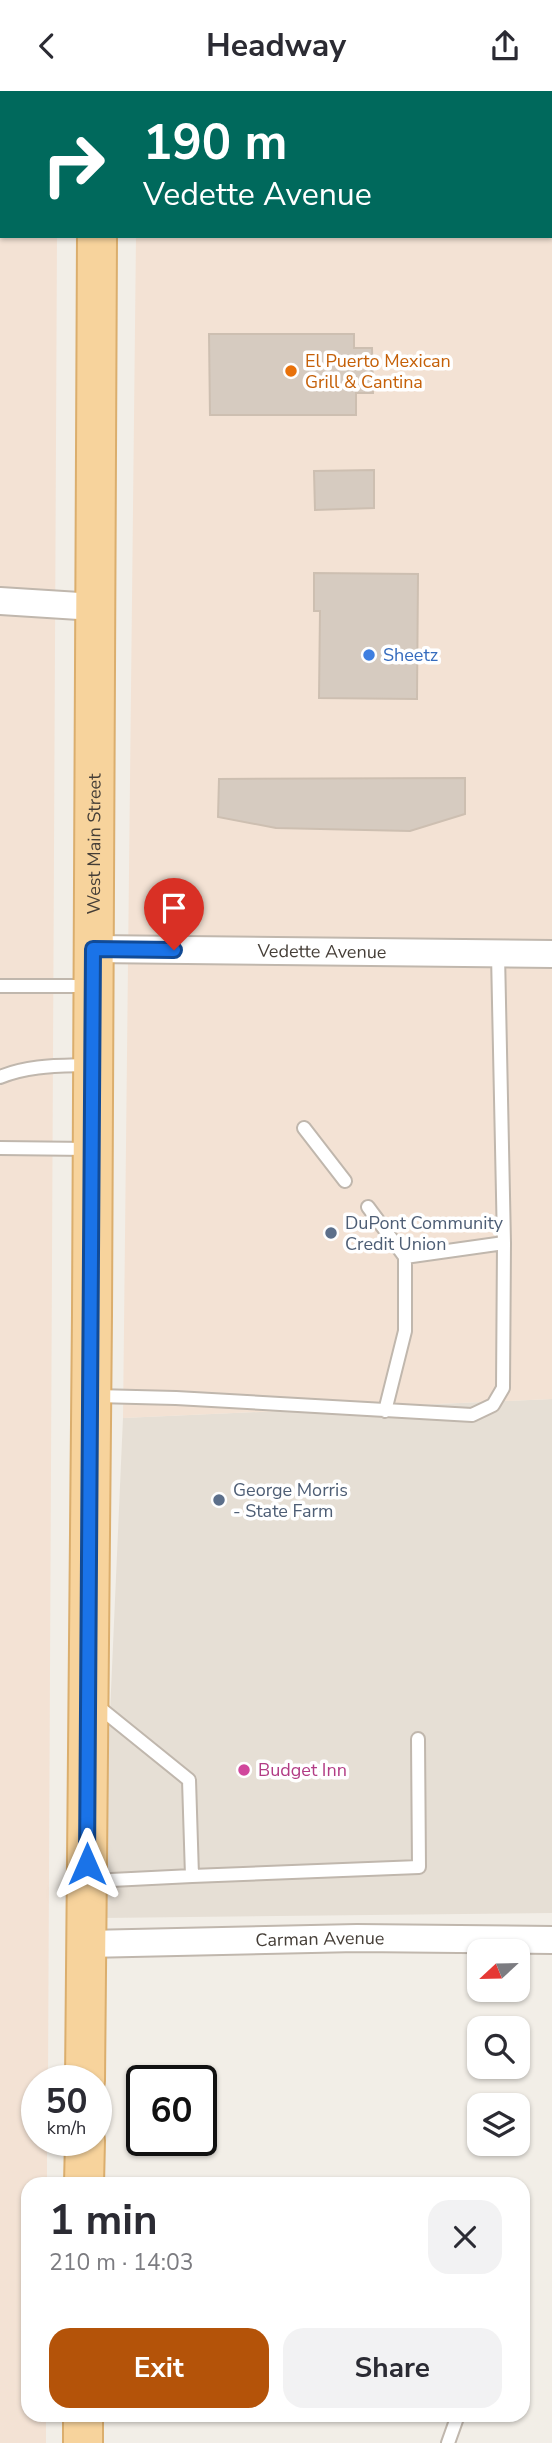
<!DOCTYPE html>
<meta charset="utf-8">
<style>
:root{--surface:#fff;--page:#f2f2f3;--text:#2b2b33;--muted:#7c7c81;--accent:#b45309}
body{margin:0;font-family:"Nunito Sans",sans-serif;background:var(--page);color:var(--text);height:100vh;display:flex;flex-direction:column;font-size:26px;white-space:nowrap}
*{box-sizing:border-box;margin:0}
p{font-size:23px;color:var(--muted)}
.icon{flex:none;width:38px;height:38px;fill:none;stroke:currentColor;stroke-width:2;stroke-linecap:round;stroke-linejoin:round}
.map{position:relative;flex:1;overflow:hidden}
.panel{position:absolute;left:21px;top:2086px;width:509px;height:245px;display:flex;flex-direction:column;background:var(--surface);border-radius:21px;box-shadow:0 2px 5px #0004}
.panel>*{flex:none}
.banner{position:absolute;left:0px;top:0px;width:553px;height:147px;box-shadow:0 2px 5px #0004;background:#00695c;color:#fff;overflow:hidden}
.needle{width:46px;rotate:248deg}
.controls{position:absolute;left:467px;top:1848px;display:grid;gap:14px}
.controls a{display:grid;place-items:center;width:63px;height:63px;border-radius:14px;background:var(--surface);box-shadow:0 2px 5px #0004;font-size:35px}
.speed{position:absolute;left:21px;top:1974px;display:flex;gap:14px;font-size:35px;font-weight:700;text-align:center}
.speed>*{display:grid;place-content:center;width:91px;height:91px;border-radius:50%;background:var(--surface);box-shadow:0 2px 5px #0004;line-height:1}
.speed small{font-size:18px;font-weight:400}
.speed .limit{border:4px solid #111;border-radius:10px;background:#fff;color:#111}
.pin{position:absolute;display:grid;place-items:center;width:60px;height:60px;color:#fff;margin:-72px -30px;border-radius:50% 50% 50% 0;rotate:-45deg;box-shadow:0 0 7px #0007}
.pin .icon{rotate:45deg}
.me{position:absolute;width:77px;margin:-38px;rotate:0deg;stroke-linejoin:round;filter:drop-shadow(0 0 5px #0008)}
.turn{display:flex;align-items:center;gap:24px;height:147px;padding:0 28px;font-size:32px}
.turn .icon{width:91px;height:91px;stroke-width:2.5}
.turn b{display:block;font-size:49px;line-height:60px}
.round{display:grid;place-items:center;flex:none;width:74px;height:74px;border-radius:21px;background:var(--page)}
.overview{display:flex;align-items:center;justify-content:space-between;height:119px;padding:0 28px}
h1{font-size:42px;font-weight:700;line-height:52px}
.action{display:flex;gap:14px;margin-top:auto;padding:14px 28px}
.action a{flex:1;height:80px;border-radius:21px;background:var(--accent);color:#fff;font-size:28px;font-weight:700;line-height:80px;text-align:center}
.action a+a{background:var(--page);color:var(--text)}
header{display:flex;justify-content:space-between;align-items:center;height:91px;padding:0 28px;background:var(--surface);font-size:32px;font-weight:700}
.map>svg:first-child{display:block}
</style>
<header><svg class="icon" aria-label="back" viewBox="0 0 24 24"><path d="M15 5l-7 7 7 7"/></svg>Headway<svg class="icon" aria-label="share" viewBox="0 0 24 24"><path d="M12 15V3M7 8l5-5 5 5M5 13v7h14v-7"/></svg></header>
<div class="map">
<svg width="552" height="2352" viewBox="0 0 552 2352">
<rect width="100%" height="100%" fill="#f2eee7"/>
<!-- residential -->
<path fill="#e6dfd5" d="M552 1308V1822L101 1827 123 1327Z"/>
<!-- commercial -->
<path fill="#f3e2d4" d="M0 0H58V2H2V145H57L48 1990H37V2049H47V2093H28V2324H46V2352H0Z
M138 0H552V1308L123 1327 136 145H551V2H138Z"/>
<!-- building -->
<path fill="#d6cbc0" stroke="#cdbfb1" stroke-width="2" d="M0 0H12V2H2V103H0Z
M212 0H256L257 2H212Z
M209 243H354V257H372L373 302H356V324H210Z
M374 379V417L315 419 314 380Z
M314 482 418 483 417 608 319 607 320 520H314Z
M465 687V723L410 740 276 737 218 726 219 688Z"/>
<g fill="none" stroke-linecap="round" stroke-linejoin="round">
<!-- lane casing -->
<g stroke="#c0b7ad" stroke-width="16">
<path id="lane" d="M0 895H89
M0 986C29 974 58 975 89 974
M304 1037 345 1090
M0 1057 89 1058
M368 1116 405 1166V1240L385 1320
M405 1166 504 1152
M96 1305 176 1307 472 1324 493 1314 503 1297 504 1152 498 863
M192 1785 419 1776 418 1648
M91 1790 192 1785 189 1689 95 1613
M448 2352 458 2324"/>
</g>
<!-- street casing -->
<g stroke="#c0b7ad" stroke-width="30">
<g id="street">
<path d="M0 510 95 516"/>
<path id="s1" d="M93 858 552 863"/>
<path id="s2" d="M87 1853 357 1847 552 1849"/>
</g>
</g>
<!-- primary casing -->
<g stroke="#dbae6d" stroke-width="42">
<g id="primary">
<path d="M98 2V0"/>
<path id="s3" d="M85 1990 92 1224 97 145"/>
<path d="M84 2093 85 2049"/>
<path d="M83 2352V2324"/>
</g>
</g>
<!-- lane -->
<use href="#lane" stroke="#fff" stroke-width="12"/>
<!-- street -->
<use href="#street" stroke="#fff" stroke-width="26"/>
<!-- primary -->
<use href="#primary" stroke="#f7d39c" stroke-width="38"/>
</g>
<g fill="none" stroke-linecap="round" stroke-linejoin="round">
<!-- route casing -->
<g stroke="#114b97" stroke-width="18">
<path id="route" d="M87 1773 93 858 174 859"/>
</g>
<!-- route -->
<use href="#route" stroke="#1a73e8" stroke-width="12"/>
</g>
<!-- markers -->
<circle fill="#e8710a" stroke="#fff" stroke-width="2.5" cx="291" cy="280" r="7"/>
<circle fill="#3f7fe0" stroke="#fff" stroke-width="2.5" cx="369" cy="564" r="7"/>
<g fill="#5c6f8a" stroke="#fff" stroke-width="2.5">
<circle cx="331" cy="1142" r="7"/>
<circle cx="219" cy="1409" r="7"/>
</g>
<circle fill="#d1479c" stroke="#fff" stroke-width="2.5" cx="244" cy="1679" r="7"/>
<g text-anchor="middle" stroke-width="7" stroke-linejoin="round" paint-order="stroke">
<!-- food labels -->
<g font-size="18" fill="#c56008" stroke="#fff" text-anchor="start">
<text x="305" y="276">El Puerto Mexican<tspan x="305" dy="21">Grill &amp; Cantina</tspan></text>
</g>
<!-- shop labels -->
<g font-size="18" fill="#366cbe" stroke="#fff" text-anchor="start">
<text x="383" y="570">Sheetz</text>
</g>
<!-- street labels -->
<g font-size="18" fill="#453e37" stroke="#fff">
<text dy="6" stroke="none"><textPath href="#s3" startOffset="1237">West Main Street</textPath></text>
<text dy="6" stroke="none"><textPath href="#s1" startOffset="229">Vedette Avenue</textPath></text>
<text dy="6" stroke="none"><textPath href="#s2" startOffset="233">Carman Avenue</textPath></text>
</g>
<!-- service labels -->
<g font-size="18" fill="#4e5e75" stroke="#fff" text-anchor="start">
<text x="345" y="1138">DuPont Community<tspan x="345" dy="21">Credit Union</tspan></text>
<text x="233" y="1405">George Morris<tspan x="233" dy="21">- State Farm</tspan></text>
</g>
<!-- hotel labels -->
<g font-size="18" fill="#b23c85" stroke="#fff" text-anchor="start">
<text x="258" y="1685">Budget Inn</text>
</g>
</g>
</svg>
<div class="controls">
<a><svg class="needle" viewBox="-14 -14 28 28"><path d="M0-13l5 13h-10z" fill="#e53935"/><path d="M0 13l5-13h-10z" fill="#7c7c81"/></svg></a>
<a><svg class="icon" aria-label="search" viewBox="0 0 24 24"><circle cx="10" cy="10" r="6"/><path d="M15 15l6 6"/></svg></a>
<a><svg class="icon" aria-label="layers" viewBox="0 0 24 24"><path d="M12 4l9 5-9 5-9-5zM3 14l9 5 9-5"/></svg></a>
</div>
<div class="speed"><div>50<small>km/h</small></div><div class="limit">60</div></div>
<div class="pin" style="left:174px;top:859px;background:#d93025"><svg class="icon" aria-label="arrive" viewBox="0 0 24 24"><path d="M6 21V4h12l-3 4 3 4H6"/></svg></div>
<svg class="me" style="left:87px;top:1773px" viewBox="-20 -20 40 40"><path d="M0-17L14 15 0 8-14 15z" fill="#1a73e8" stroke="#fff" stroke-width="4"/></svg>
<div class="banner">
<div class="turn"><svg class="icon" aria-label="right" viewBox="0 0 24 24"><path d="M7 20v-9h11M14 6l5 5-5 5"/></svg><div><b>190 m</b>Vedette Avenue</div></div>
</div>
<section class="panel">
<div class="overview"><div><h1>1 min</h1><p>210 m · 14:03</p></div><a class="round"><svg class="icon" aria-label="close" viewBox="0 0 24 24"><path d="M6 6l12 12M18 6L6 18"/></svg></a></div>
<div class="action"><a>Exit</a><a>Share</a></div>
</section>
</div>
